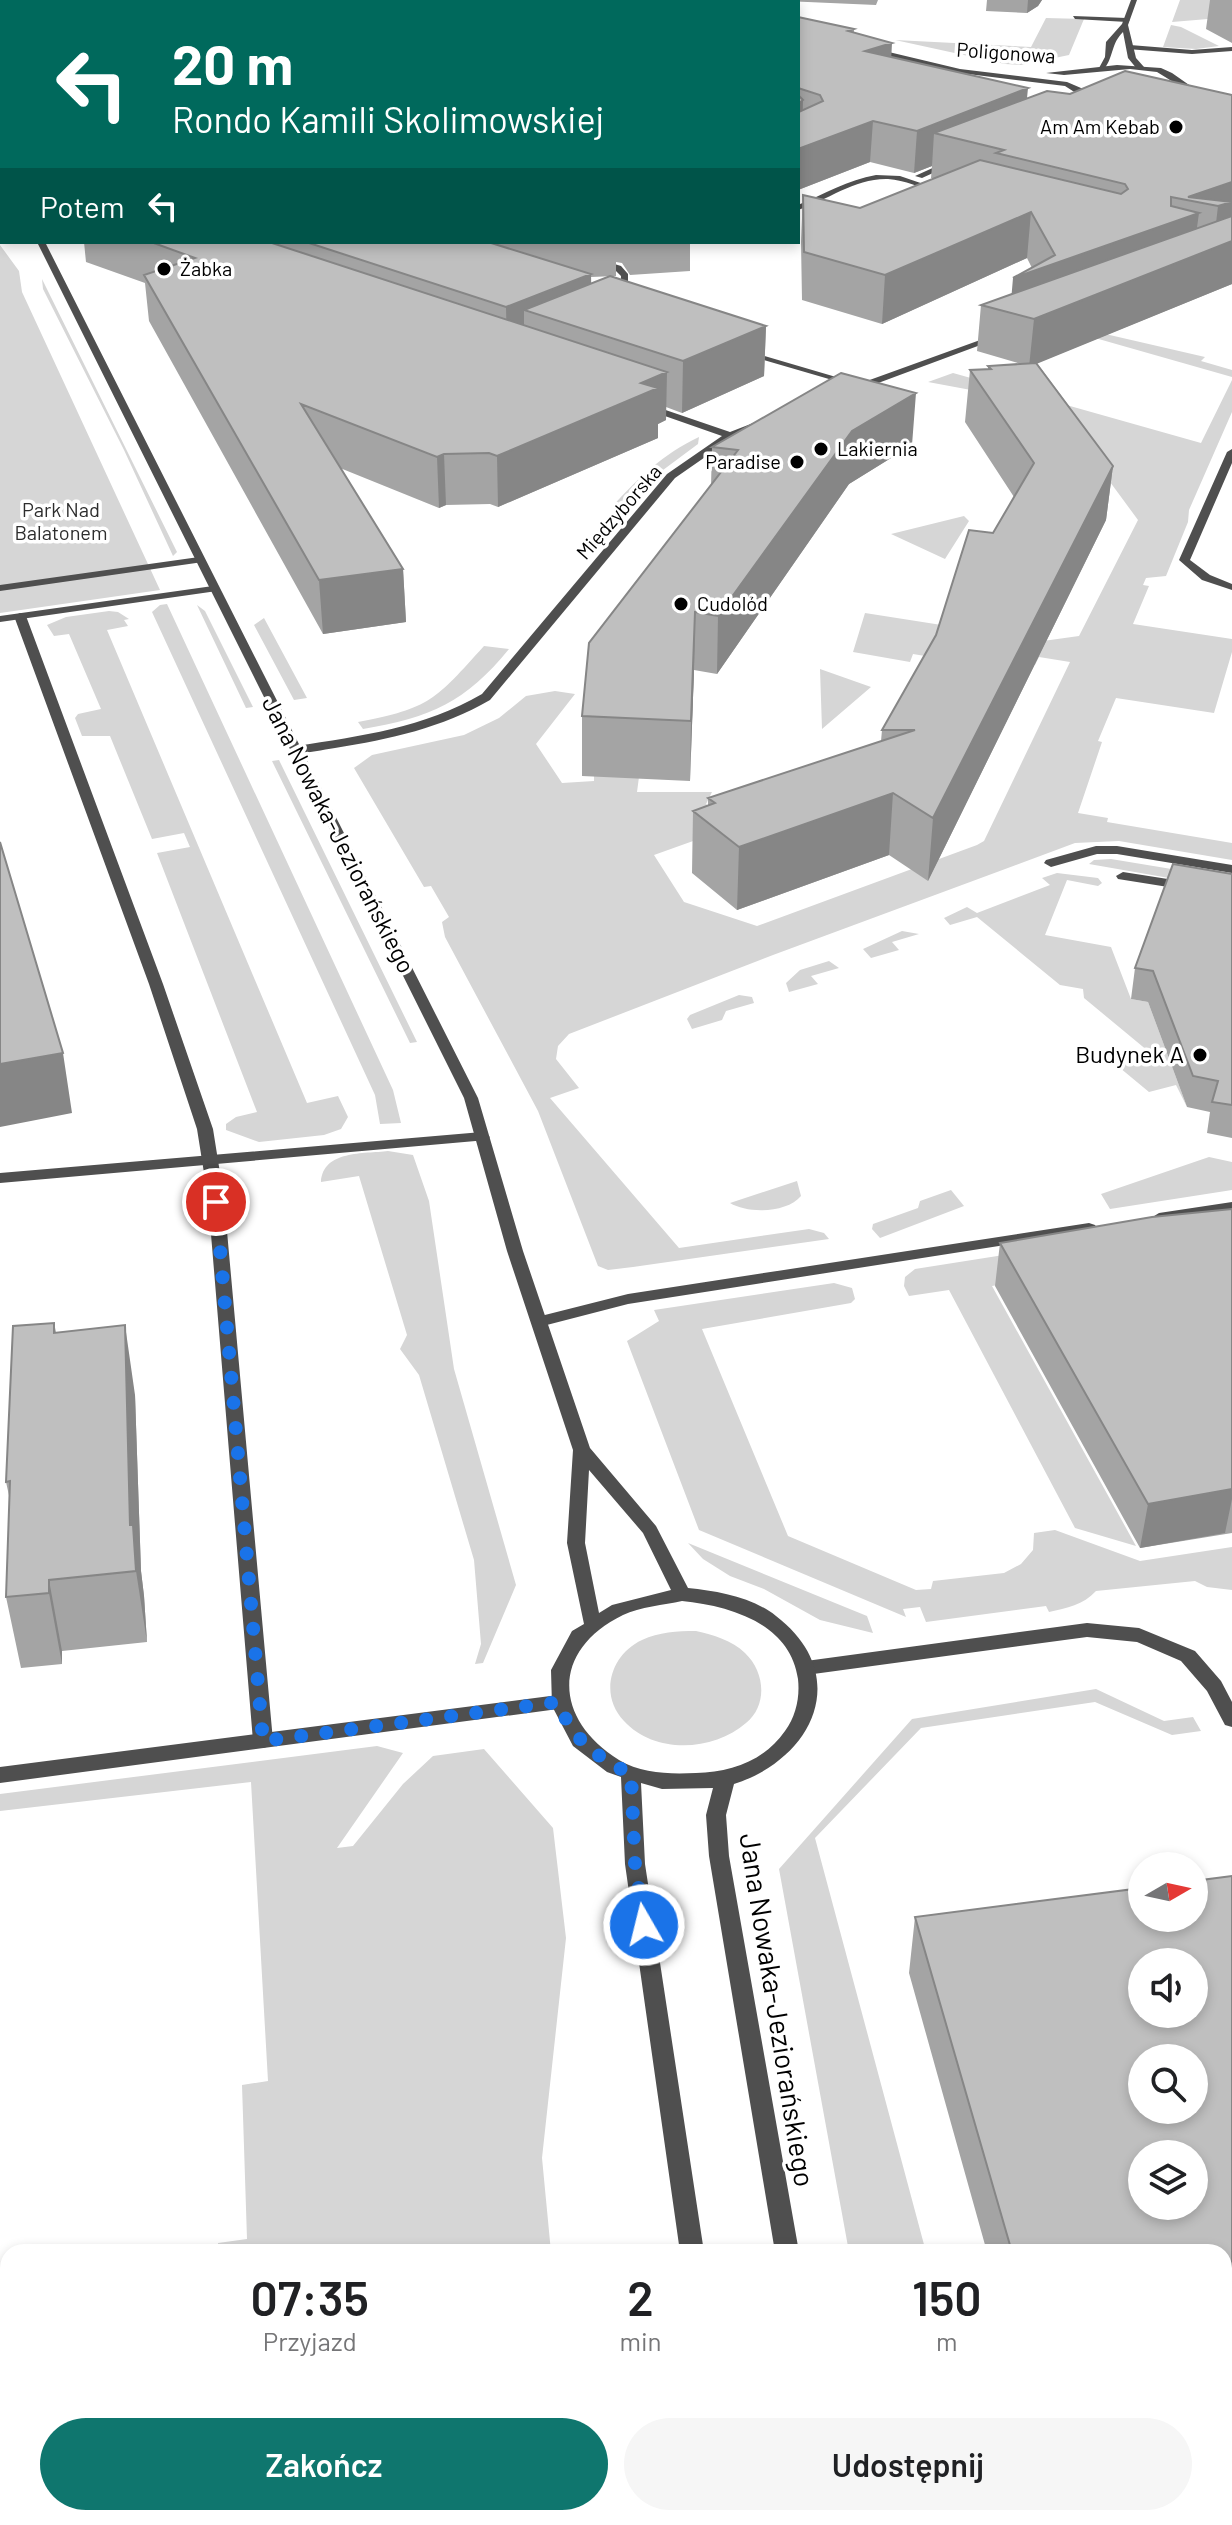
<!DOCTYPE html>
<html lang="pl">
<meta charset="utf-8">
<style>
:root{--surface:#fff;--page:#f6f6f6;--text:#202124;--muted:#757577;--accent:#0f766e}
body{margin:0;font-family:Barlow,sans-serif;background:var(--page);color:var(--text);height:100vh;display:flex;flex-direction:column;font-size:30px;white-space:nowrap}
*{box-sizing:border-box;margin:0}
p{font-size:26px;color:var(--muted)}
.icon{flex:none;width:44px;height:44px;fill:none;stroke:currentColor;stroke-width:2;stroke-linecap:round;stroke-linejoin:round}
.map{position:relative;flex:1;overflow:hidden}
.drawer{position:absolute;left:0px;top:2244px;width:1232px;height:282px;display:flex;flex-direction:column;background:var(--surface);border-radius:24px 24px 0 0;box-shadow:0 4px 12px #0003}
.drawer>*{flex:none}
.hud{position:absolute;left:0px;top:0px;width:800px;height:244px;box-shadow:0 4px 12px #0003;background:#00695c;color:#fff;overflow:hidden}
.needle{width:52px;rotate:81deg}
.tools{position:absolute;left:1128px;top:1852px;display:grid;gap:16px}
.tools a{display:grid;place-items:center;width:80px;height:80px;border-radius:50%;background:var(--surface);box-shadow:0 4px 12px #0003;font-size:40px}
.pin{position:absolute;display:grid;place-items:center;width:68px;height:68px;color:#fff;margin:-34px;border:4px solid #fff;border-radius:50%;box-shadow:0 2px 8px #0007}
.me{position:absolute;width:88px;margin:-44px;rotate:352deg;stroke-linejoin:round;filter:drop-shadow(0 0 6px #0008)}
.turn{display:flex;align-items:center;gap:28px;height:168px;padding:0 40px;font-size:36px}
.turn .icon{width:104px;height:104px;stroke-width:2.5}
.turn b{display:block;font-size:56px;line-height:68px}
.then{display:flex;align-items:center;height:76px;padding:0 40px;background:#0003;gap:16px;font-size:30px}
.eta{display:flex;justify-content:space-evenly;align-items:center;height:136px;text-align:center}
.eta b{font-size:48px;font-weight:600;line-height:56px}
.action{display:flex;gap:16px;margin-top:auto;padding:16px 40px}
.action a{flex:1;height:92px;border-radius:48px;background:var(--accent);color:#fff;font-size:32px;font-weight:600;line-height:92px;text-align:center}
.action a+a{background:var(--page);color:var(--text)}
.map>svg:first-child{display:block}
</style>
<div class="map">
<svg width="1232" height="2525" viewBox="0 0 1232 2525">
<rect width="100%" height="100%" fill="#fff"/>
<!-- green -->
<path fill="#d6d6d6" d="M1180 0H1222L1232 17 1172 22Z
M1046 18 1084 19 1069 55 1021 65 1005 64 895 40 1031 47Z
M1171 25 1181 27 1219 46 1196 49 1163 47Z
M0 245 19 271 22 292 160 590 0 613Z
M42 279 177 552 173 556 124 450 43 289Z
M1088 330 1205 357 1201 361 1232 370V377L1074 332Z
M953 373 1201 443 1232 380V412L1189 510 1188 522 1166 576 1146 578 1143 585 1149 586 1133 624 1232 639V652L1214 713 1116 698 1098 741 1102 742 1078 813 1108 818 1107 822 1232 843V860L1119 841 1075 843 773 955 569 1034 558 1046 556 1059 579 1088 550 1098 679 1248 809 1229 824 1233 829 1239 633 1267 608 1270 598 1266 538 1111 445 937 442 922 449 917 431 886 424 887 354 768 372 755 464 735 499 718 526 696 555 691 575 694 536 744 562 783 594 781V776L639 777 637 792H712L706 804 735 826 654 855 684 902 757 926 977 845 984 841 1070 662 1039 657 1035 665 966 654 961 662 913 654 910 662 853 652 865 613 1043 641 1079 636 1138 520 1063 418 971 390 928 382Z
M699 437 698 444 659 473 631 504 612 507C638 478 663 454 699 437Z
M964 516 969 521 945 559 891 534Z
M167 604 393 1090 401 1123 380 1124 375 1095 152 612 160 605Z
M197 605 205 611 253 707 246 708Z
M109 611 118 612 129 619 124 620 128 626 107 630 307 1103 338 1096 348 1117 341 1129 324 1135 259 1142 226 1130V1124L236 1117 257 1112 157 853 190 847 184 833 152 839 110 736H82L75 718 78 714 101 709 69 634 54 636 47 625 66 617Z
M264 618 307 698 294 700 254 625Z
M484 646 509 649C466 702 430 718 363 729L358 722C431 708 435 700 484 646Z
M820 669 871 687 822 729Z
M279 760 417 1042 410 1043 272 761Z
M1111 859 1232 879V889L1089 864 1094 860Z
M1057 873 1098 878 1102 883 1098 886 1067 880 1045 935 1111 947 1131 999 1148 1002 1187 1107 1176 1085 1149 1092 1114 1063 1148 1051 1084 998 1083 989 1060 985 977 917 950 925 944 918 967 907 977 913 1050 885 1042 878Z
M902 931 919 934 892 942 899 950 871 958 863 949Z
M829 961 839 968 811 976 818 984 789 992 786 983 800 970Z
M739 995 752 997 754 1003 726 1011 722 1020 692 1029 687 1019 690 1015Z
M388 1151 413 1155 429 1201 454 1369 516 1585 483 1663 475 1664 481 1644 474 1560 419 1375 400 1349 407 1335 359 1176 321 1182C323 1150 364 1154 388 1151Z
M1209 1157 1232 1162V1190L1110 1209 1101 1194Z
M797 1181 801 1196C787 1213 748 1214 730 1203Z
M951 1190 964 1206 880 1238 872 1229 873 1224 918 1208 920 1201Z
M1041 1249 1051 1276 992 1286 1136 1546 1075 1528 949 1290 909 1296 904 1286 905 1277 915 1269Z
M834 1283 852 1288 855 1299 851 1303 702 1329 788 1536 916 1590 931 1589 933 1581 1004 1573 1021 1564 1033 1550 1034 1533 1055 1530 1140 1561 1232 1547V1590L1207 1587 1195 1581 1096 1591C1083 1605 1067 1608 1049 1612L1046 1606 926 1622 920 1607 903 1609 906 1617 699 1530 627 1341 659 1321 654 1310Z
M688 1543 867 1616 873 1633 820 1620 764 1589 730 1576 703 1559Z
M696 1631C713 1635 732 1640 745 1653 765 1672 768 1705 746 1723 714 1751 655 1755 624 1721 599 1695 610 1655 642 1640 659 1632 677 1631 696 1631Z
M1096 1689 1164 1721 1193 1717 1201 1731 1172 1735 1095 1702 921 1728 815 1838 926 2252H849L779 1869 912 1719Z
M377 1746 403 1753 337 1848 353 1846 403 1784 433 1756 484 1749 553 1828 566 1938 542 2158 551 2252H218V2243L247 2239 242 2085 268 2081 251 1782 0 1811V1794Z
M8 2506V2518H605L607 2525H0V2507Z"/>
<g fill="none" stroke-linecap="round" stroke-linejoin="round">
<!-- service -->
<path fill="#4f4f4f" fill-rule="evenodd" d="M1073 16 1127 18 1130 20 1127 22 1075 19Z
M1130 45 1192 50 1232 47V51L1192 54 1127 49Z
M1232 449V463L1190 560 1210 575 1232 584V590L1202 580 1179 560 1227 452Z
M199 557 203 558V562L0 591V585Z
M20 613 26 616 163 984 213 1129 224 1198 273 1741 270 1746 263 1748 256 1746 253 1741 208 1198 197 1129 149 984 14 616Z
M1096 846H1117L1232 865V873L1117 854H1097L1051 867 1044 863 1046 860Z
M1123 872 1187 882 1194 886 1187 890 1118 879 1116 876Z
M1232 1202V1212L1159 1223 1151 1218 1159 1213Z
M1089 1223 1095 1225 1097 1228 1095 1231 628 1304 539 1327 531 1322 533 1318 628 1294Z
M1087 1623 1139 1628 1195 1651 1221 1681 1232 1702V1727L1225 1725 1207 1691 1181 1661 1137 1642 1087 1637 806 1675 799 1673 797 1668 799 1663 806 1661Z"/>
<!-- minor -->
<path fill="#4f4f4f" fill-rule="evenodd" d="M1131 0H1137L1128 25 1136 58 1144 67 1137 69 1128 58 1123 32C1111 44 1114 55 1105 68H1099L1105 57 1106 42 1122 24Z
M948 161 955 163 922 178 915 176Z
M876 175 900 176 941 190 937 192C921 188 905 180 888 179 855 178 828 200 798 210V205C824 194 848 180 876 175Z
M595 258 621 266 628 274V304L620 302 621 276 615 270 592 263 591 261Z
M994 335 1002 337 854 392 849 389 853 386 740 353 748 351 853 382V386Z
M642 404H648L730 432 761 420 766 423 734 437 675 478 490 700C442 728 390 739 335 748 321 750 305 754 292 753L290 750 296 746C361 736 424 728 482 694L667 474 722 436 642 408Z
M213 586 217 587V591L0 622V616Z
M482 1132 490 1137 487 1140 0 1183V1173Z
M558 1695 565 1697 568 1702 565 1707 558 1709 0 1783V1767Z"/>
<!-- tertiary -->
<path fill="#4f4f4f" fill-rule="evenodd" d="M0 16H2V20H0Z
M872 48 960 69 1067 82 1102 97 1098 99 1079 95 1065 86 960 73 869 52Z
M1117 65 1161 68 1172 73 1192 87 1232 99V103L1191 93 1157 72 1130 69 1064 75 1046 73Z
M0 156H2V164H0Z
M37 242H45L478 1098 523 1251 590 1448 656 1526 688 1588C718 1591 752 1597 776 1616 852 1674 815 1758 734 1784L726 1815 729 1856 799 2252H775L709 1856 706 1815 713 1788 662 1789 641 1783 645 1864 704 2252H680L625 1864 621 1777 607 1772 573 1746 552 1706 551 1670 572 1631 584 1624 567 1543 573 1450 507 1251 464 1098ZM589 1470 643 1533 671 1590 612 1605 599 1613 585 1543ZM682 1601C730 1606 790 1623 798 1679 800 1697 796 1716 785 1731 764 1761 731 1772 696 1773 670 1774 642 1774 619 1760 553 1719 551 1650 623 1615 640 1607 664 1605 682 1601Z
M719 2518H745L746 2525H720Z
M819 2518H845L847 2525H821Z"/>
</g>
<!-- wall -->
<path fill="#a4a4a4" d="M762 0H878L876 5Z
M987 0H1042L1038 6 1027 13 986 11Z
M1210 0H1232V43L1206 29Z
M798 17 854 29V33L892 57 1027 98 1070 94 1232 95V284L1037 363 1113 466 1106 520 928 881 889 855 737 910 692 873 693 811 708 806V798L881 741 882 730 1014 497 965 422 970 370 988 369V366L1021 364 977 351 981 305 1012 294 1032 268 1027 258 882 324 802 300 801 242 803 195 860 208 934 178H931L932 166 914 173 870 162 798 190Z
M84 242H690V271L630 275 622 263 616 262V276L591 277V283L766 326 764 376 682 413 666 407V420L658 424V438L498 507 490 504 446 505 439 508 340 468 403 569 406 622 323 634 149 321 145 283 86 262Z
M912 445 849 484 717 674 694 670 690 781 582 776V716L711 486 712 447Z
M1232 874V1138L1207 1133 1210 1112 1187 1107 1148 1002 1131 999 1135 968Z
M1232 1209V1533L1140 1548 995 1286 1000 1243Z
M54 1323 56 1332 135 1395 141 1571 144 1596 147 1642 62 1651V1664L21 1668 6 1597 10 1500 6 1482Z
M1232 1876V2525H1064L1062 2518H1224V2252H987L909 1973 915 1917Z"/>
<!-- shaded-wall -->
<path fill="#868686" d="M1028 0H1042L1038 6 1027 13Z
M892 43 890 82 865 51Z
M1028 88 1024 129 934 133 932 166 914 173 917 131Z
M803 100 802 141 798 144V104Z
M873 121 870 162 798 190V149Z
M1232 182V284L1029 367 1034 319 1010 313 1013 278 1199 213 1193 256 1213 249 1218 206 1188 197Z
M1031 212 1027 258 882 324 885 275Z
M591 274 592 320 524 310V347L507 354 506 307Z
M766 326 764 376 682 413 683 361Z
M667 372 666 420 658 424V438L498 507 497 456 641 383Z
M916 393 912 445 849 484 717 674 718 616 852 431Z
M444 454 446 505 439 508 437 457Z
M1113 466 1106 520 928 881 933 818Z
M403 569 406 622 323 634 319 580Z
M695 612 694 670 690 781 691 721Z
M893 793 889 855 737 910 739 847Z
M63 1053 72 1113 0 1127V1064Z
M125 1325 135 1395 141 1571 144 1596 147 1642 136 1571 130 1525Z
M1232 1489V1499L1225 1533 1140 1548 1148 1504Z
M49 1580 62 1651V1664L49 1593Z"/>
<!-- building -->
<path fill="#bfbfbf" stroke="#868686" stroke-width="2" fill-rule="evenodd" d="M10 0H723L732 2H11Z
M798 17 854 29 848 31 892 43 865 51 1028 88 917 131 873 121 798 149V109L799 112 823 101 820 95 798 88Z
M1125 71 1232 95V182L1188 197 1232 202 1218 206 1171 197V206L1199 213 1013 278 1055 255 1031 212 885 275 804 252 803 195 860 208 980 160 1121 194 1128 189 1125 184 996 153 1004 150 934 133 1047 91 1070 94Z
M798 95 803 100 798 104Z
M1232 216V241L1034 319 981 305Z
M151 242H269L667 372 641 383 658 388 497 456 489 453 444 454 437 457 301 404 403 569 319 580 144 275 195 258Z
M306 242H488L591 274 506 307Z
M610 276 766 326 683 361 524 310Z
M1036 363 1113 466 933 818 893 793 739 847 693 811 715 803 708 798 915 730H882L936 635 969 530 993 533 1034 463 970 370 991 369 988 366Z
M841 373 916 393 852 431 718 616 695 612 691 721 582 716 589 643 738 450 712 447Z
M0 842 63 1053 0 1064Z
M1173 864 1232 874V1105L1212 1102 1218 1081 1193 1076 1153 971 1135 968Z
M1232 1209V1489L1148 1504 1000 1243 1152 1217Z
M54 1323V1333L125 1325 130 1525H133L136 1571 49 1580V1593L6 1597 10 1481 6 1482 13 1326Z
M1232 1876V2457H1230L1232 2463V2525H1129L1126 2518H1224V2252H1012L915 1917 1142 1888V1918H1194V1881ZM1142 1962H1194V2014H1142ZM1142 2058H1194V2110H1142ZM1142 2154H1194V2206H1142Z"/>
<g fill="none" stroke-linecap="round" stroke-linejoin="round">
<!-- route -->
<path stroke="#1a73e8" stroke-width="14" stroke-dasharray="0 25.2" d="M216 1202 263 1741 558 1702C572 1739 596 1757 631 1774L635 1864 644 1925"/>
</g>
<!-- markers -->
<g fill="#000" stroke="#fff" stroke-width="3">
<circle cx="1176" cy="127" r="8"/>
<circle cx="164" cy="269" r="8"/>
<circle cx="821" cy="449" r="8"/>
<circle cx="797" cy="462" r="8"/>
<circle cx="681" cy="604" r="8"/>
<circle cx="1200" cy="1055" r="8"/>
</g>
<g text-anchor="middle" stroke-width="7" stroke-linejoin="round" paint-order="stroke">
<!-- far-street labels -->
<g font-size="20" fill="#000" stroke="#fff">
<text transform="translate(1006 53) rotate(4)" y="7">Poligonowa</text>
<text transform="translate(619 512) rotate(-49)" y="7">Międzyborska</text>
</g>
<!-- far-poi labels -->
<g font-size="20" fill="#000" stroke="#fff" text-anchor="start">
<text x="1160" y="134" text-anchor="end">Am Am Kebab</text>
<text x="180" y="276">Żabka</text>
<text x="837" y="456">Lakiernia</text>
<text x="781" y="469" text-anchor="end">Paradise</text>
<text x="697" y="611">Cudolód</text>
</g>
<!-- far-park labels -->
<g font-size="20" fill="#2d2d2d" stroke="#fff">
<text x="61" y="517">Park Nad<tspan x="61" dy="23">Balatonem</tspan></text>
</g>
<!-- street labels -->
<g font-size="24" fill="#000" stroke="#fff">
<text transform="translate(338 835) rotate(63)" y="8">Jana Nowaka-Jeziorańskiego</text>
</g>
<!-- poi labels -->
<g font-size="24" fill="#000" stroke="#fff" text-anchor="end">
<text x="1184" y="1063">Budynek A</text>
</g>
<!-- near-street labels -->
<g font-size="28" fill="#000" stroke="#fff">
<text transform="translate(777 2010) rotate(81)" y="10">Jana Nowaka-Jeziorańskiego</text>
</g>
</g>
</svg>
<div class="tools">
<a><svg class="needle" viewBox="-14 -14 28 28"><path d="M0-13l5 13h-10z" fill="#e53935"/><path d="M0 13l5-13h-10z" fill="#757577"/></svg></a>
<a><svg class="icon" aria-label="sound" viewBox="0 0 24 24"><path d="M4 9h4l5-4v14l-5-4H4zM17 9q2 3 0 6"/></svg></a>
<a><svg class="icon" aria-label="search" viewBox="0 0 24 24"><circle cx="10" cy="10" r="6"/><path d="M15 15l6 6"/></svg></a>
<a><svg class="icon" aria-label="layers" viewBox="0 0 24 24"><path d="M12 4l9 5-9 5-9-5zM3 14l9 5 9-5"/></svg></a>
</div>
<div class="pin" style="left:216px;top:1202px;background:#d93025"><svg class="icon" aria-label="arrive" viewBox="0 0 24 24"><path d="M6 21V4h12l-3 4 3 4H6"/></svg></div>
<svg class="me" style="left:644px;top:1925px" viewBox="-20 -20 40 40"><circle r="17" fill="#1a73e8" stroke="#fff" stroke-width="3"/><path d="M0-11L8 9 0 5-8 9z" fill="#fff"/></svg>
<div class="hud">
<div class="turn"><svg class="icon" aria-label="left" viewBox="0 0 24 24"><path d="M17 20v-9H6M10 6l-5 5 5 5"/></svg><div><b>20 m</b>Rondo Kamili Skolimowskiej</div></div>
<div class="then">Potem<svg class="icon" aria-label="left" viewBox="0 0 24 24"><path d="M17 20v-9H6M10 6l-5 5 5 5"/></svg></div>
</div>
<section class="drawer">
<div class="eta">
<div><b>07:35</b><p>Przyjazd</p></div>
<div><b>2</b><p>min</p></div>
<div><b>150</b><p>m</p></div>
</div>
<div class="action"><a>Zakończ</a><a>Udostępnij</a></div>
</section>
</div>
